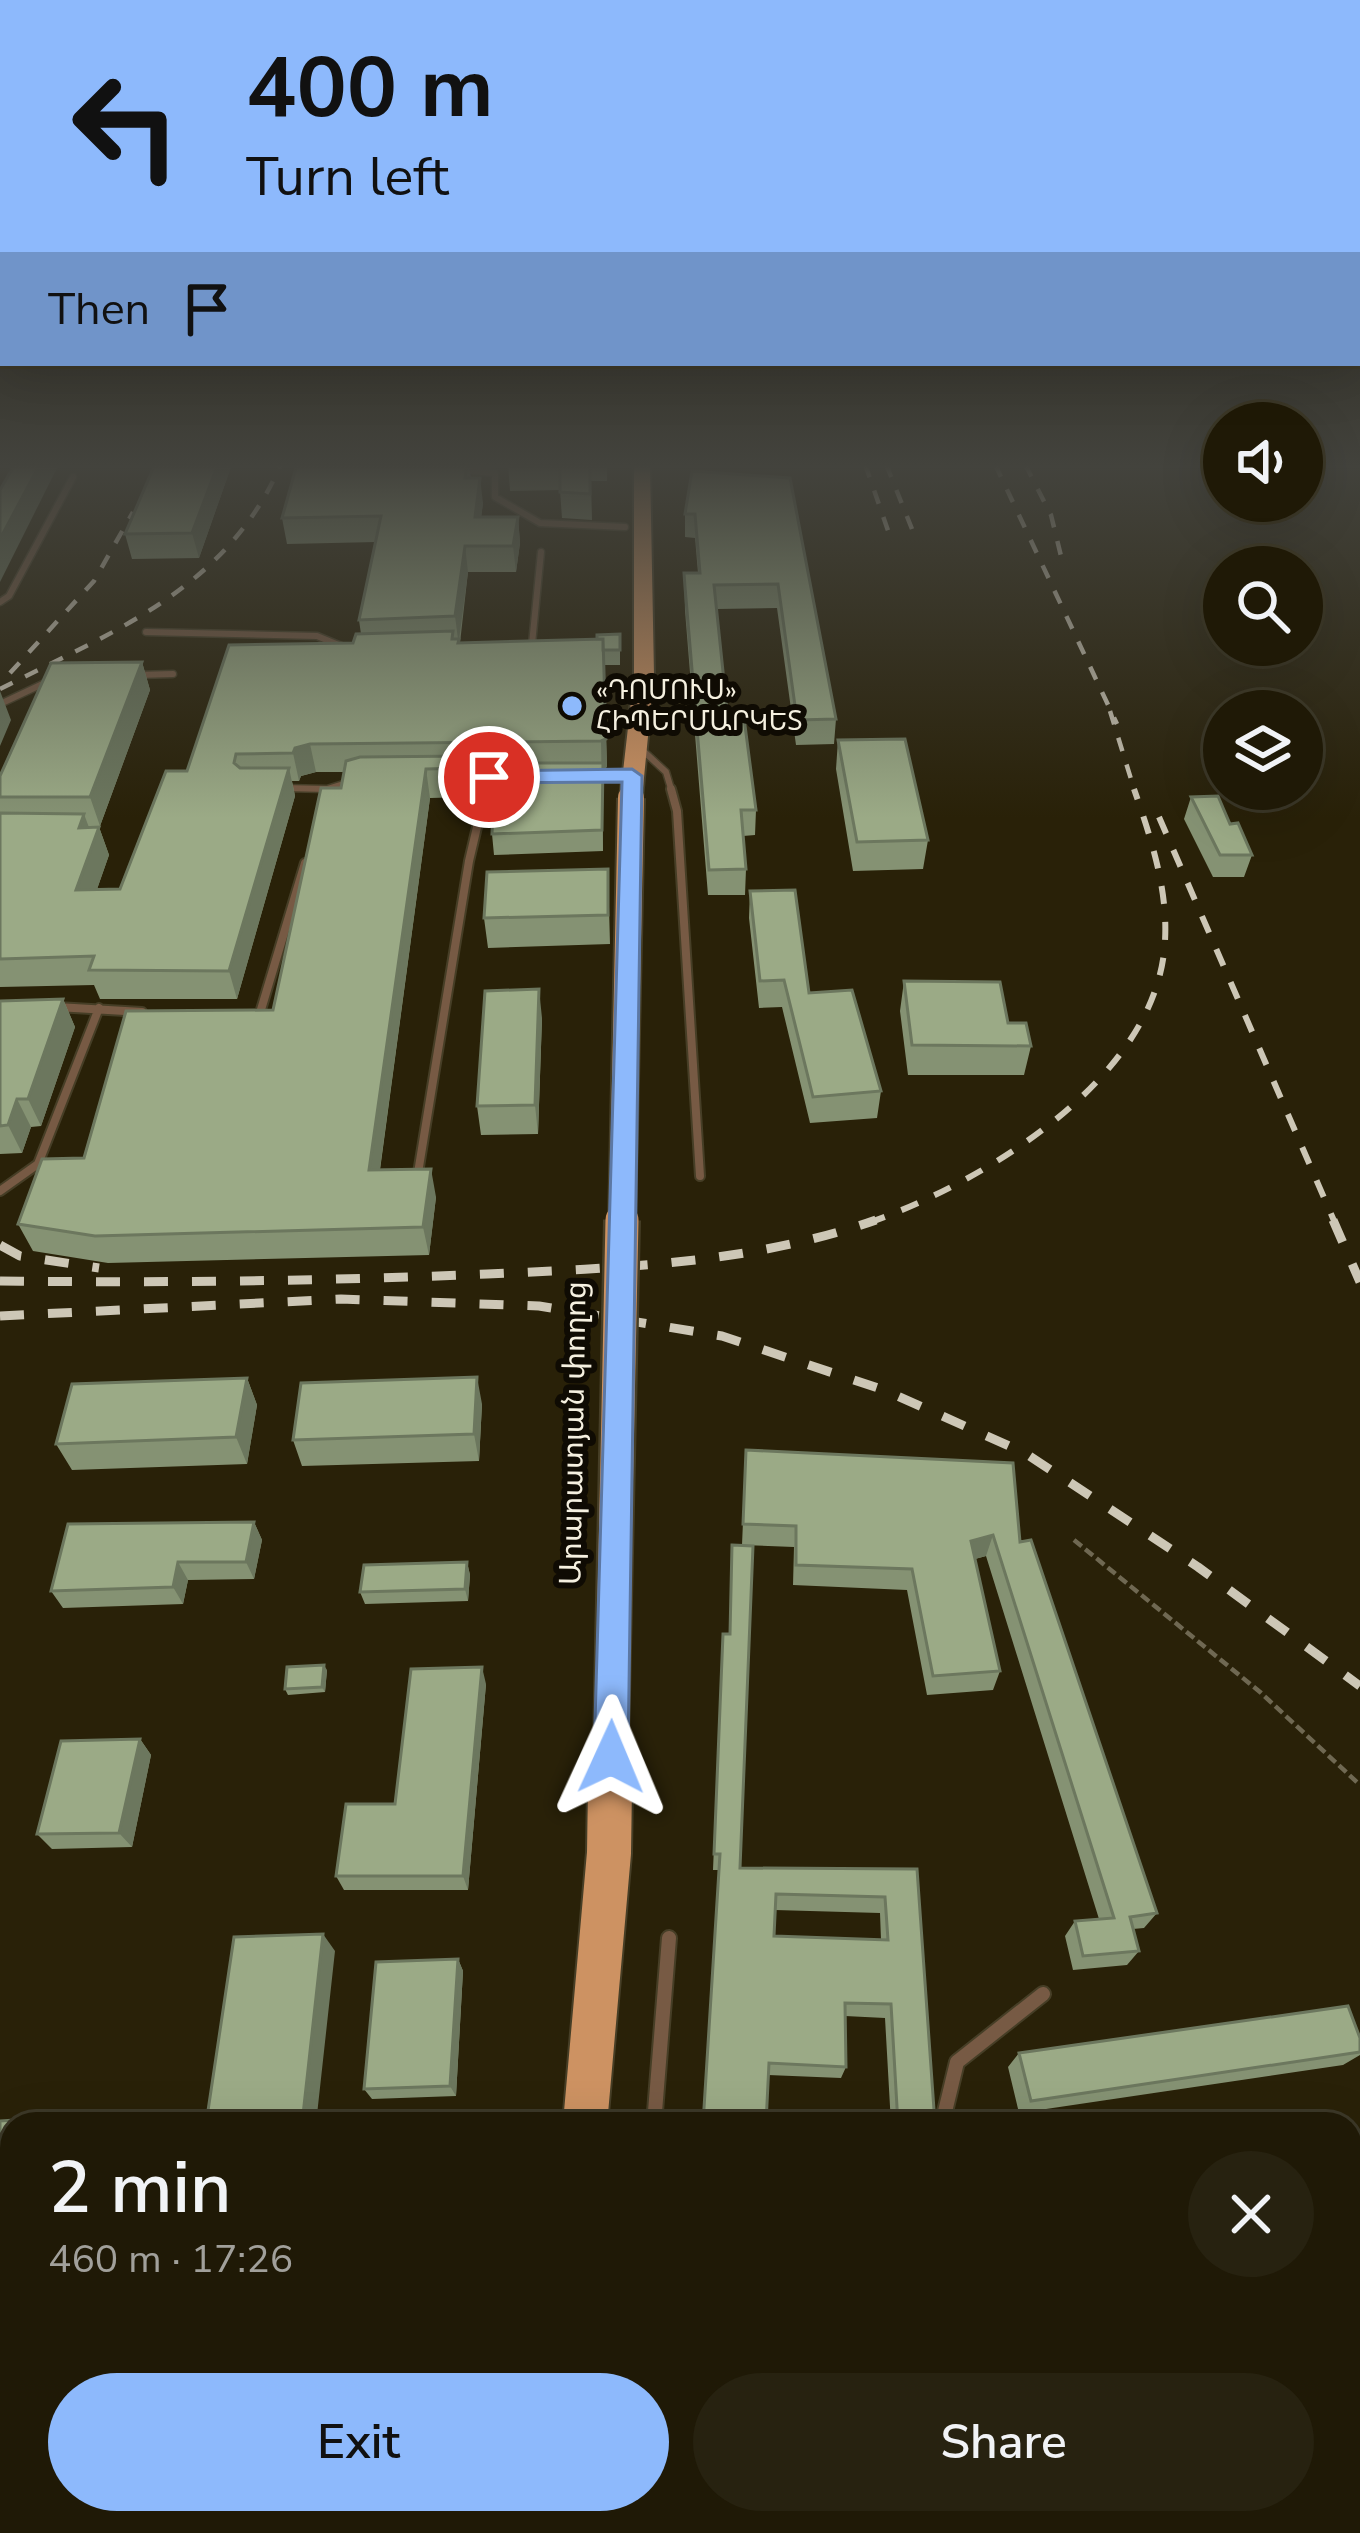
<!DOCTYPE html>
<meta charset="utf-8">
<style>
:root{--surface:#1f1906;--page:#272210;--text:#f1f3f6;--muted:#a1a09b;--line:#3c3828;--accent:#8db9fc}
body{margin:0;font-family:"Nunito Sans","Noto Sans Armenian",sans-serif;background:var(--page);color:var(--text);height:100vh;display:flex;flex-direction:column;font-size:45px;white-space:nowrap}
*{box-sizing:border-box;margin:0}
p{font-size:39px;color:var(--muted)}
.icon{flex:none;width:66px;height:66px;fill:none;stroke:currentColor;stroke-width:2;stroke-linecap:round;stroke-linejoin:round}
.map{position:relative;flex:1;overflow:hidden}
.details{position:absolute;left:0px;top:2112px;width:1362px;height:423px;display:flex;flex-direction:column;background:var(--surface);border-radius:36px 36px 0 0;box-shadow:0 12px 48px #0002,0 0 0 3px var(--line)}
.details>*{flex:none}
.guide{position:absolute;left:0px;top:0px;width:1362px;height:366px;box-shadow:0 12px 48px #0002,0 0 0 3px var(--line);background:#8db9fc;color:#111;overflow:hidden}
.buttons{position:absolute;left:1203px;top:402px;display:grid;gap:24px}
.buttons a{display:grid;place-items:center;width:120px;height:120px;border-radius:50%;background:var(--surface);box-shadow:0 12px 48px #0002,0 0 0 3px var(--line);font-size:60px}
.pin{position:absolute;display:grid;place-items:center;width:102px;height:102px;color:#fff;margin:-51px;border:6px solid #fff;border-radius:50%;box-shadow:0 3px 12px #0007}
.me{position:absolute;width:132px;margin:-66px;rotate:1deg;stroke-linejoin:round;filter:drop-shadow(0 0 9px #0008)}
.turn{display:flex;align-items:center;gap:42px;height:252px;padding:0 48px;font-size:54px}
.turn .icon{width:156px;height:156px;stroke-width:2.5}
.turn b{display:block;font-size:84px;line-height:102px}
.then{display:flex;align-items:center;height:114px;padding:0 48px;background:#0003;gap:24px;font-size:45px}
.round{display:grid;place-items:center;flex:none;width:126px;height:126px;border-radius:63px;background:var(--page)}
.headline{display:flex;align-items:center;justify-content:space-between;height:204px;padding:0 48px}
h1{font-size:72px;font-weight:600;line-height:90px}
.action{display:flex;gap:24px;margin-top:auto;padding:24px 48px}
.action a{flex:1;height:138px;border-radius:72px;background:var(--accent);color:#111;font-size:48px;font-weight:600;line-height:138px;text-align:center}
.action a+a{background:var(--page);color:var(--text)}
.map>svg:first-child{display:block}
</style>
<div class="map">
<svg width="1360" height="2533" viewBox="0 0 1360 2533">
<rect width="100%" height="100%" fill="#292108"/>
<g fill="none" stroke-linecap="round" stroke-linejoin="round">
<!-- service-far2 casing -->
<g stroke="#463e26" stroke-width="9">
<path id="service-far2" d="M458 470 495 473V497L540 523 625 527
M0 602 9 596 73 477
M146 632 317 636 346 648
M532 644 541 552
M137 675 173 674
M0 704 49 681
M638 746 666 772 672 792
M596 777 632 776
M284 788 327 789 350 782
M485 792 489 777 525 779"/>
</g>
<!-- service-far1 casing -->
<g stroke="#463e26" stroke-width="12">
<path id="service-far1" d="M671 789 677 811 700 1176
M57 1007 142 1012
M254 1016 260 1013 305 863
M417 1179 469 861 486 789
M0 1191 38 1164 99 1008"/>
</g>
<!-- service casing -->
<g stroke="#463e26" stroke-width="18">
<path id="service" d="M654 2124 669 1938
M942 2124 957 2062 1043 1994
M619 2533 620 2523"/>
</g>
<!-- primary casing -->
<g stroke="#463e26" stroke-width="4">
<path id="primary" d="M634 464H650L654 675 642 798 631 805 620 798 634 675Z
M525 2523H575L574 2533H524Z"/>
</g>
<!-- path -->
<path stroke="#6f6852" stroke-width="4.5" stroke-dasharray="10 4.5" stroke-linecap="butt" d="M1074 1540 1260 1692 1360 1785"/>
<!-- service-far2 -->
<use href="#service-far2" stroke="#775a44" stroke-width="6"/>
<!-- service-far1 -->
<use href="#service-far1" stroke="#775a44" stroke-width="8"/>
<!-- service -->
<use href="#service" stroke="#775a44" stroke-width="14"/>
<!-- primary -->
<use href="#primary" fill="#cd9262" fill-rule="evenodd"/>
<!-- rail-far2 -->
<path stroke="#cdc7b6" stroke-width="4.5" stroke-dasharray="14 14" stroke-linecap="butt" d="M865 464 892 542
M886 464 914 534
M995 464 1117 724
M1025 464 1051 515 1061 556
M10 673 94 581 133 512
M0 689C114 631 227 589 281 464
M1110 711 1135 792"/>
<!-- rail-far1 -->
<path stroke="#cdc7b6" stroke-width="6" stroke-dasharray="18 18" stroke-linecap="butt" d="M1159 817 1335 1223
M868 1223C982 1183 1158 1079 1165 941 1168 889 1151 838 1134 789"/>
<!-- rail -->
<path stroke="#cdc7b6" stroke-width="9" stroke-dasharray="24 24" stroke-linecap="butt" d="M1333 1220 1360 1282
M0 1245 20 1256 99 1268
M0 1281C162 1283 324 1281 487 1274 618 1268 751 1264 876 1220
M0 1316 341 1299 539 1306 722 1336 884 1390 1025 1453 1198 1567 1360 1686"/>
<!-- primary-bridge-far2 casing -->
<g stroke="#463e26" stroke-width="30" stroke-linecap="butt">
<path id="primary-bridge-far2" d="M622 1223 631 798"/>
</g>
<!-- primary-bridge-far1 casing -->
<g stroke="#463e26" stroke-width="38" stroke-linecap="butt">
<path id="primary-bridge-far1" d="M610 1790 622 1220"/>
</g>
<!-- primary-bridge casing -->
<g stroke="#463e26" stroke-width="48" stroke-linecap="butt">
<path id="primary-bridge" d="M585 2124 609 1853 610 1787"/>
</g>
<!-- primary-bridge-far2 -->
<use href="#primary-bridge-far2" stroke="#cd9262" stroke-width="26"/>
<!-- primary-bridge-far1 -->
<use href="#primary-bridge-far1" stroke="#cd9262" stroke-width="33"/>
<!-- primary-bridge -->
<use href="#primary-bridge" stroke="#cd9262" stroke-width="44"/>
</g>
<!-- wall -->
<path fill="#859273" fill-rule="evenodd" d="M155 464H232L199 558 132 559 125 534Z
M297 464H473H469L471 478 483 503 481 517H518L520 543 516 572H468L460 643 597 639 620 634V665H604L607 767 603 769V851L494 855 492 834 515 807 517 770H469L470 797 430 798 380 1170 436 1197 429 1255 108 1263 33 1251 18 1224 84 1158 273 1010 341 788 344 772H316L301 776 299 781H292L295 796 237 999H100L94 985 0 987V776L142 662 150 690 100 826H88L89 827H99L109 855 97 889H120L187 771 353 643 361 634 359 620 376 542 287 544 282 518Z
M508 464H607V481H591L592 520 562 518 560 490 510 491Z
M790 478 836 719 834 744 796 745 777 608 717 609 727 710 756 810 755 835 743 836 746 869 745 895H708L685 611 684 573H698L695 538 685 537V514Z
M838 740 928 840 923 869 853 871 836 769Z
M1191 797 1230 824 1252 855 1244 877H1213L1184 819Z
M608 869 610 944 488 948 484 918Z
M750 891 809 993 881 1091 877 1118 810 1123 782 1007 759 1008 749 918Z
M904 981 1008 1023 1031 1046 1024 1075H908L900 1011Z
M63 999 75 1027 41 1126 31 1127 22 1153 0 1154V1001Z
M542 1018 538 1134 481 1135 477 1106Z
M247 1378 257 1405 247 1464 72 1470 56 1444Z
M482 1404 479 1461 302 1466 293 1440Z
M746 1450 1020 1542 1157 1913 1144 1928 1133 1929 1139 1951 1127 1965 1073 1970 1065 1936 1075 1921 1099 1919 986 1556 975 1559 1000 1671 993 1690 927 1695 907 1590 793 1585 794 1547 742 1545Z
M254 1522 262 1540 254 1579 188 1580 183 1604 63 1608 51 1591Z
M467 1562 470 1575 468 1601 365 1604 360 1592Z
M723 1634 740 1868 917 1869 935 2124H891L885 2018 845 2016 846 2067 841 2078 768 2075 719 1870H713ZM775 1910 880 1913 881 1940 774 1936Z
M327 1670 325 1692 288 1695 285 1689Z
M486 1684 468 1890H344L336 1876 395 1804Z
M140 1739 151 1755 132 1847 52 1849 37 1834Z
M458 1959 463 1971 456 2096 372 2099 364 2089Z
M1360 2038V2055L1343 2065 1019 2113 1008 2067 1019 2053Z"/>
<!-- shaded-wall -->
<path fill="#6c775e" d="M40 464H59L0 582V539Z
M218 464H232L199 558 192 533Z
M480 478 483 503 478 543 475 517Z
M518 517 520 543 516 572 513 546Z
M465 546 468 572 459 640 462 670 455 616Z
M603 639 607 767 603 769V851L601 741Z
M142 662 150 690 100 826 90 797Z
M0 691 11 720 0 746Z
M310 744 316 772 301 776 299 781 293 753 295 748Z
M468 756 471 785 470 797 467 768Z
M289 768 295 796 237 999 229 971Z
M426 769 430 798 376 1198 369 1170Z
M84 814 94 841 99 827 109 855 87 918 76 890 79 828Z
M539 989 542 1018 538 1134 535 1105Z
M63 999 75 1027 41 1126 28 1099Z
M17 1099 31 1127 22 1153 8 1125Z
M431 1169 436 1197 429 1255 423 1227Z
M477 1377 482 1404 479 1461 474 1434Z
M247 1378 257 1405 247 1464 236 1437Z
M254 1522 262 1540 254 1579 246 1562Z
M993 1535 986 1556 964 1562 971 1541Z
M178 1562 188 1580 183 1604 173 1587Z
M467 1562 470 1575 468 1601 465 1589Z
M324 1665 327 1670 325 1692 322 1687Z
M482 1667 486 1684 468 1890 463 1876Z
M140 1739 151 1755 132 1847 119 1833Z
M323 1934 335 1951 316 2124H302Z
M458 1959 463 1971 456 2096 450 2086Z
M12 2216V2316L2 2376H0V2283Z"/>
<!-- building -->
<path fill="#9baa86" stroke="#6c775e" stroke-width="3" fill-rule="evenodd" d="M15 464H40L0 539V490Z
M155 464H218L192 533 125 534Z
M297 464H467L465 478H480L475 517H518L513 546H465L455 616 359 620 381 516 282 518Z
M508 464H590V494L560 492V465L508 466Z
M692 471 790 478 836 719 797 720 778 584 714 585 727 710H743L756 810H741L746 869 709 870 685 587 684 573H700L695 514H685Z
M453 631 452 639H459L458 643 603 639 606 739 601 741 310 744 295 748 293 753 236 754 234 763 240 768H289L229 971 89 970 94 956 0 959V813L84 814 79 828 99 827 76 890 120 889 166 771H187L229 645 353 643 356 634Z
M620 634V650H603V639H597V635Z
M142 662 90 797H0V776L51 663Z
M905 739 928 840 857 842 838 740Z
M468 756 467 768 426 769 369 1170 431 1169 423 1227 95 1236 18 1224 42 1159 84 1158 126 1011 273 1010 319 797 321 788H341L346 761 360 757Z
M517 763H603L602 830 492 834 493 807H515Z
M1218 796 1230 824 1238 823 1252 855H1220L1191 797Z
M608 869V915L484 918 487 872Z
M795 890 809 993 852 990 881 1091 813 1097 784 980 760 981 750 891Z
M904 981 1000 982 1008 1023H1026L1031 1046 912 1045Z
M539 989 535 1105 477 1106 485 991Z
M63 999 28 1099H17L8 1125 0 1126V1001Z
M477 1377 474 1434 293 1440 301 1383Z
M247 1378 236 1437 56 1444 72 1384Z
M746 1450 1013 1463 1020 1542 1031 1540 1157 1913 1130 1917 1139 1951 1083 1956 1075 1921 1114 1918 993 1535 971 1541 1000 1671 933 1676 912 1569 796 1565V1526L743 1524Z
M254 1522 246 1562H178L173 1587 51 1591 68 1524Z
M732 1545 753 1546 740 1868 917 1869 935 2124H898L891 2004 845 2003 846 2067 769 2063 766 2124H703L720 1854H714L723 1634H730ZM776 1894 885 1897 888 1940 774 1936Z
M467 1562 465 1589 360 1592 364 1565Z
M324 1665 322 1687 285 1689 287 1667Z
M482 1667 463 1876H336L346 1804H395L411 1669Z
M140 1739 119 1833 37 1834 61 1741Z
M323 1934 302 2124H206L234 1937Z
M458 1959 450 2086 364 2089 376 1962Z
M1348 2006 1360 2038V2052L1031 2101 1019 2053Z
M29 2119V2124H12V2216L0 2283V2121Z
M467 2523H517L515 2533H465Z"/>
<!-- sky -->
<linearGradient id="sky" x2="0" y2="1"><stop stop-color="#171204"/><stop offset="0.57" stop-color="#43433d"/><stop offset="1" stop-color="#43433d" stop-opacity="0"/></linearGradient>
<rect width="1360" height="818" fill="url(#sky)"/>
<!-- route -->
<path fill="#8db9fc" stroke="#5c78a4" stroke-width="3" d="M632 769 642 776 628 1757 623 1769 611 1774 599 1769 594 1757 622 782 489 783 479 777 489 771Z"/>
<!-- markers -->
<circle fill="#8db9fc" stroke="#0f0b03" stroke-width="4.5" cx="572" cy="706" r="12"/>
<g text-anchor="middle" stroke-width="12" stroke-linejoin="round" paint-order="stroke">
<!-- far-poi labels -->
<g font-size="27" fill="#f5f0e0" stroke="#0f0b03" text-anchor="start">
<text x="596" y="699">«ԴՈՄՈՒՍ»<tspan x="596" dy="31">ՀԻՊԵՐՄԱՐԿԵՏ</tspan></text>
</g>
<!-- street labels -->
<g font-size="30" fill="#f5f0e0" stroke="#0f0b03">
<text transform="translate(573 1433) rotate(-89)" y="10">Արարատյան փողոց</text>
</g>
</g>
</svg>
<div class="buttons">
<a><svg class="icon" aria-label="sound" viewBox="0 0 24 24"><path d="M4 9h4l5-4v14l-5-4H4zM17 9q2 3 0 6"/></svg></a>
<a><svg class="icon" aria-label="search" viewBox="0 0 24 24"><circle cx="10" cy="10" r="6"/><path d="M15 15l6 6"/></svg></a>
<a><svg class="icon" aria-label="layers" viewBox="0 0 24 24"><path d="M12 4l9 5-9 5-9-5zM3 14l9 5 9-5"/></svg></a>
</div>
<div class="pin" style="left:489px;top:777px;background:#d93025"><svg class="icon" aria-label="arrive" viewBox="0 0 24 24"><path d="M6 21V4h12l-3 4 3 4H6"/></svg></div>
<svg class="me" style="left:611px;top:1757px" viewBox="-20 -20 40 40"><path d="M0-17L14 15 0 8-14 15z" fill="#8db9fc" stroke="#fff" stroke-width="4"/></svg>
<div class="guide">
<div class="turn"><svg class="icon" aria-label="left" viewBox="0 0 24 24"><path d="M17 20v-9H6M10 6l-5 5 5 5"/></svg><div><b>400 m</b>Turn left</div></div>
<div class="then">Then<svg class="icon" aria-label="arrive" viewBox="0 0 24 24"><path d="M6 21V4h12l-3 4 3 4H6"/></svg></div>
</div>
<section class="details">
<div class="headline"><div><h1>2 min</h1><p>460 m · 17:26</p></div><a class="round"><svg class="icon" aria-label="close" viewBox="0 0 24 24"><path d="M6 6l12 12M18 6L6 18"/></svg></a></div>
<div class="action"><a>Exit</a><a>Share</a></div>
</section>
</div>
